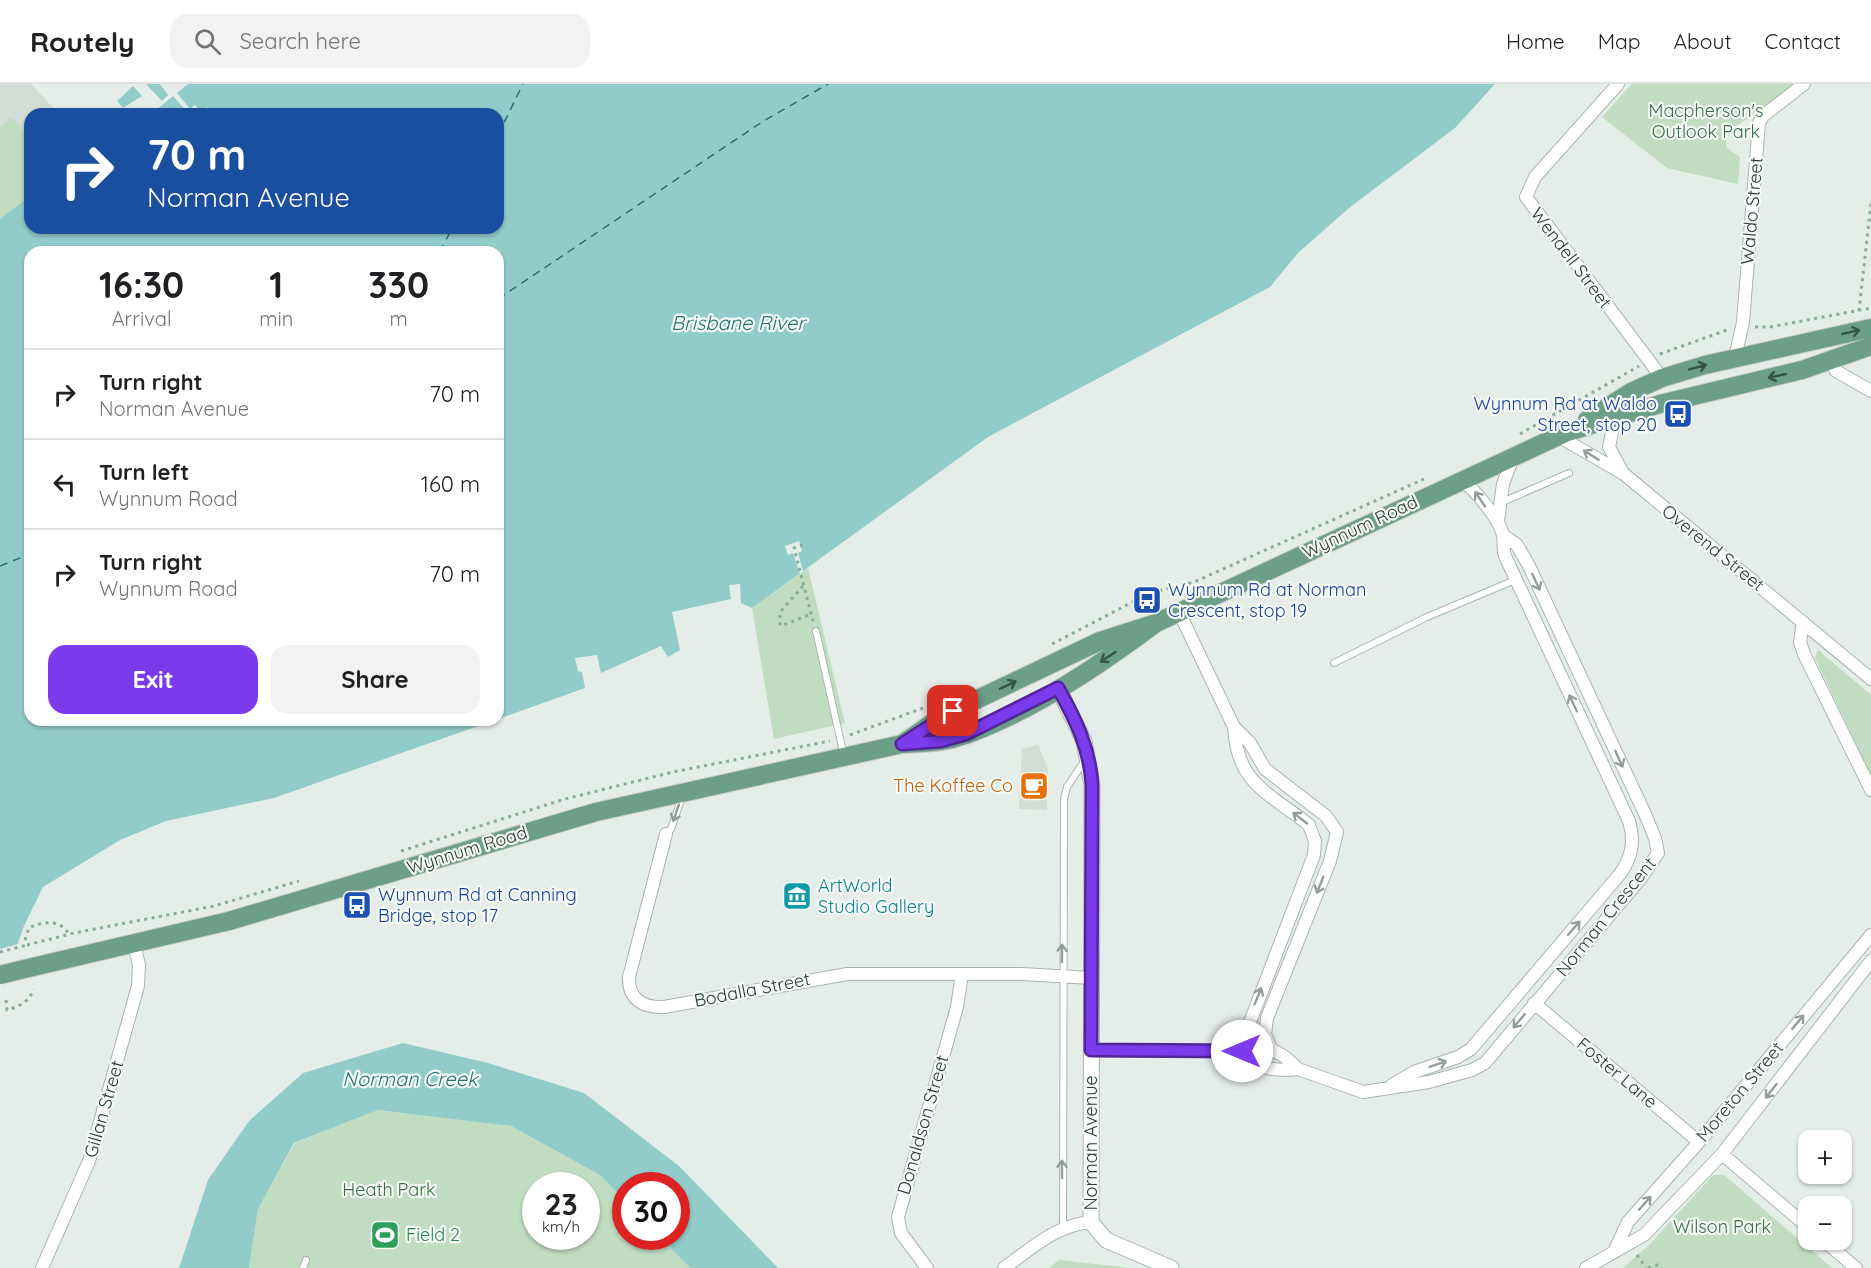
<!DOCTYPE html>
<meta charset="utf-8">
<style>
:root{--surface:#fff;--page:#f2f2f2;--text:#202124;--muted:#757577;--line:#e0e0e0;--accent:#7c3aed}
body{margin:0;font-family:Quicksand,sans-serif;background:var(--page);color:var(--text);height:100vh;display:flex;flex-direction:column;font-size:22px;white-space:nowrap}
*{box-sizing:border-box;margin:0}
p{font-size:20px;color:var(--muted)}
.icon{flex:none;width:33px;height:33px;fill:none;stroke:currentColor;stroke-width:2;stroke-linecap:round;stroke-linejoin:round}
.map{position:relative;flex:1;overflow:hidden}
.drawer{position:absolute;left:24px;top:162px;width:480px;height:480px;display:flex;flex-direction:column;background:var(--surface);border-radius:18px;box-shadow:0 2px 4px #0004}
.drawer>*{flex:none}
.top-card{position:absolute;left:24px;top:24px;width:480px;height:126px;border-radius:18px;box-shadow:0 2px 4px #0004;background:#1a4fa0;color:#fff;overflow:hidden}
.fabs{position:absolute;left:1798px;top:1046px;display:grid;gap:12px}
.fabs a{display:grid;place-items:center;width:54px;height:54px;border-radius:12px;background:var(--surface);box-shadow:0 2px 4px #0004;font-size:30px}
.speed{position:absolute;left:522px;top:1088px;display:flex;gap:12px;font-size:30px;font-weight:700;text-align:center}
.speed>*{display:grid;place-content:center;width:78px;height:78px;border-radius:50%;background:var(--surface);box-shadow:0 2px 4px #0004;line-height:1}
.speed small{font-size:15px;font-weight:400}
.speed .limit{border:9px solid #d22;background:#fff;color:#111}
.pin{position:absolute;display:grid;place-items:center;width:51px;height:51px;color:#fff;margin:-26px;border-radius:12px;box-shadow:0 3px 9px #0006}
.me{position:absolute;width:66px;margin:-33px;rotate:270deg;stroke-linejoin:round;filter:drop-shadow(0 0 4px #0008)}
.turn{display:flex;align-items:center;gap:21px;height:126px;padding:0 24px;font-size:27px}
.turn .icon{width:78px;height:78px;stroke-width:2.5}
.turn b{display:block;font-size:42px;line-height:51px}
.eta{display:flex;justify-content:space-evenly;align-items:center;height:102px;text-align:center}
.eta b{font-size:36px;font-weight:800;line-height:42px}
.button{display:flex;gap:12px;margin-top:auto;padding:12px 24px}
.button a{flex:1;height:69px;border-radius:18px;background:var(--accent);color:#fff;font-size:24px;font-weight:800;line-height:69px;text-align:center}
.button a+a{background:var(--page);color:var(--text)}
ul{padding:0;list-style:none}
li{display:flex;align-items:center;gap:18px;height:90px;padding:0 24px;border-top:2px solid var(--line)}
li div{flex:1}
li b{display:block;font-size:22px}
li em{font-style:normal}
header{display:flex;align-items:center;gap:36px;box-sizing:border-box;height:84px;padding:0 30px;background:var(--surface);border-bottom:2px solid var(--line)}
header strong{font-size:28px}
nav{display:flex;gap:33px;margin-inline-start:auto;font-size:21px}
.search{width:420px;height:54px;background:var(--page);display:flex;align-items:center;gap:15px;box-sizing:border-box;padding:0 21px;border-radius:18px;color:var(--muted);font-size:22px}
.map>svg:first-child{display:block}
</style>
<header>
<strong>Routely</strong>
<div class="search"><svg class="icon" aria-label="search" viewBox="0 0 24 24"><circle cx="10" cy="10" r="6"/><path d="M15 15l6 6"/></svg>Search here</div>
<nav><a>Home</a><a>Map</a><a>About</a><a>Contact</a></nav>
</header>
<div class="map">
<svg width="1871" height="1184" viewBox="0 0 1871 1184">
<rect width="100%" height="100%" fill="#e5ede8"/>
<!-- built -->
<path fill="#d3ddd6" d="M0 0H31L59 30H30V112L0 135Z
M1038 661 1048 684 1047 726 1019 725 1022 665Z"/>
<!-- green -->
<path fill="#c0dcc1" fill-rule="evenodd" d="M1632 0H1793L1758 29 1725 48 1727 64 1740 73 1738 100 1667 84 1602 33Z
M11 33 30 54V112L0 135V43Z
M808 484 845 639 774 655 752 524Z
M1818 566 1871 611V691L1815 574Z
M378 1026 511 1042 600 1091 625 1117 626 1152H659L690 1184H249L258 1125 295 1059ZM536 1101H586V1152H536Z
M1713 1091H1724L1832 1184H1623L1650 1160Z
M1059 1176 1130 1184H1049Z"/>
<!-- water -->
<path fill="#92ccc9" d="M146 0H160L168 11 162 17Z
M188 0H1495L1455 44 1349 124 1298 169 1270 203 988 353 752 524 741 519 740 500 729 501 731 515 672 528 680 566 668 573 661 562 601 589 597 571 575 574 578 587 582 588 585 604 498 635V168H30V636H495L274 714 166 737 120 756 43 803 24 842 0 911V135L30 112V144H498V30H151Z
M133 2 142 12 123 24 117 17Z
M403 959 488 979 584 1009 679 1082 778 1184H690L659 1152H676V1101H626L625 1117 600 1091 511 1042 378 1026 294 1059 258 1125 249 1184H179L208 1096 249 1037 303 989Z"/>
<!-- pier -->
<path fill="#e5ede8" d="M177 9 190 25 195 21 201 28 207 23 213 30H189L173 12Z
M799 457 802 467 798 469 803 487 800 490 793 469 788 471 785 462Z
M22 859 3 912 0 914V865Z"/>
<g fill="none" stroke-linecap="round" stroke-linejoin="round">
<!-- ferry -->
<path stroke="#247471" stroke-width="1.5" stroke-dasharray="8 6" stroke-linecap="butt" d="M498 51 523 0
M440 168 452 144
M498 215 762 38 828 0
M0 482 30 470"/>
<!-- service casing -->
<g stroke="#a8b5ae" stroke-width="8">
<path id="service" d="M1500 419 1569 389
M816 547 844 672
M1334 579 1427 533 1515 496
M666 750 671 745 682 713
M1063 1144 1064 715 1067 703 1085 676
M303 1184 306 1176"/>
</g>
<!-- minor casing -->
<g stroke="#a8b5ae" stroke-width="14">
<path id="minor" d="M1618 0 1535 93 1526 113 1662 294
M1735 274 1743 238 1759 39 1763 32 1804 0
M1831 277 1836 287 1871 307
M1558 352 1624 390 1871 595
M1623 389 1609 363 1613 344 1623 331
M1498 437 1503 400 1513 373
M1179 528 1234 643 1250 659 1265 685 1326 732 1337 748 1330 777 1267 934 1265 950 1271 965 1285 973 1298 985 1363 1008 1429 998 1472 986 1485 979 1641 794 1658 769 1655 754 1645 730 1529 482 1517 461 1503 451
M1803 538 1800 558 1804 570 1871 706
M1234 643C1237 701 1270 709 1309 741L1315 757 1314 771 1242 959 1243 971C1255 986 1281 987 1298 985
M666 750 629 893C628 915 643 924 664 923L847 890H1022L1091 894
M1534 919 1699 1058
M1091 966 1242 967
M1392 1001 1414 988 1458 973 1471 965 1620 790C1632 773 1635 757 1629 737L1505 472C1502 464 1505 456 1502 448 1498 434 1474 404 1461 396
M1722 1070 1809 1144
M1822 1155 1856 1184
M1614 1168 1628 1138 1699 1058 1871 851
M42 1184 89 1077 138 902 139 881 134 860
M927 1184 901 1149 898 1133 957 923 962 890
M1004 1184C1032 1164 1056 1141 1091 1138
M1586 1184 1644 1151 1722 1070 1871 877"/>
</g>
<!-- tertiary casing -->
<g stroke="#a8b5ae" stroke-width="17">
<path id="tertiary" d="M1058 604 1084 657 1092 701 1091 1138 1106 1156 1171 1184"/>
</g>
<!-- primary casing -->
<g stroke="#c2c9c6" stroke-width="20">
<path id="primary" d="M1587 336 1631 308 1662 294 1705 281 1871 244
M902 660 942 632 1100 557 1156 539 1565 349 1660 320 1802 286 1871 262
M20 886 229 837 596 728 902 660C919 659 936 659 952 655 1020 636 1100 581 1156 539"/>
</g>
<!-- path -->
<path stroke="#88ad9a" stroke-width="3" stroke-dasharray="3 4.5" stroke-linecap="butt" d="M1859 227 1871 119
M1755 243H1770L1871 224
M1660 270 1727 246
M1520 350 1639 282
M803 461 794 464 813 537
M803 502 781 527 779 538 781 542 811 530
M1052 560 1150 509 1194 498 1424 395
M850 651 923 624
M401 767 565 715 673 688 830 657
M25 856 29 844C42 837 62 835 69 851
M27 861 74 849 214 822 299 797
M6 916 7 926C18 923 31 917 33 905
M1637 1171 1646 1184
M1648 1184 1658 1181 1662 1184"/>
<!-- service -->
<use href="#service" stroke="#fff" stroke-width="6"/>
<!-- minor -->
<use href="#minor" stroke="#fff" stroke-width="12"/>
<!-- tertiary -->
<use href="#tertiary" stroke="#fff" stroke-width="15"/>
<!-- primary -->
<use href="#primary" stroke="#6d9e87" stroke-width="18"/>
<!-- primary-bridge casing -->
<g stroke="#c2c9c6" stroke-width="20" stroke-linecap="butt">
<path id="primary-bridge" d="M0 891 20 886"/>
</g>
<!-- path-bridge -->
<path stroke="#88ad9a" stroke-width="3" stroke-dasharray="3 4.5" stroke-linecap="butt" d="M0 868 27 861"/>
<!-- primary-bridge -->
<use href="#primary-bridge" stroke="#6d9e87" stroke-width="18"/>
</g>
<!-- one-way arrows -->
<defs><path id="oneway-shaft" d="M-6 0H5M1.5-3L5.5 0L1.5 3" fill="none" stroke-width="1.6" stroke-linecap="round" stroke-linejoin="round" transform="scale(1.5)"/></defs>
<g stroke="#375547">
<use href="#oneway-shaft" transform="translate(1851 248) rotate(-12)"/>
<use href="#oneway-shaft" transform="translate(1698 283) rotate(-15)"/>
<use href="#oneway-shaft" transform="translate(1777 292) rotate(167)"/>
<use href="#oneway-shaft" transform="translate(1108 573) rotate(147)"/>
<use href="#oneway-shaft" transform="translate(1008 601) rotate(-25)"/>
</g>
<g stroke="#929e98">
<use href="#oneway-shaft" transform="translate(1591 371) rotate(-148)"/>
<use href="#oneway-shaft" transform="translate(1480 415) rotate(-124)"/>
<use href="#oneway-shaft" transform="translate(1536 498) rotate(65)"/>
<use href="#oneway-shaft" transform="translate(1573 619) rotate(-115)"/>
<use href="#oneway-shaft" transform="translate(1619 675) rotate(65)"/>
<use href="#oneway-shaft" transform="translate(676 729) rotate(109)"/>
<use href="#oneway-shaft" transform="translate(1300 734) rotate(-142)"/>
<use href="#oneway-shaft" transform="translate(1320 801) rotate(112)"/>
<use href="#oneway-shaft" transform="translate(1574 844) rotate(-49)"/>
<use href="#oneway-shaft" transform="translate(1062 869) rotate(-89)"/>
<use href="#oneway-shaft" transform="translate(1258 912) rotate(-68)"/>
<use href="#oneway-shaft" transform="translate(1519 937) rotate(130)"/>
<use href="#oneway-shaft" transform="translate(1798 938) rotate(-50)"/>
<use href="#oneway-shaft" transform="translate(1438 980) rotate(-19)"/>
<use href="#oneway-shaft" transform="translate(1771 1007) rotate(128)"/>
<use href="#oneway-shaft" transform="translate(1062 1085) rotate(-90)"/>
<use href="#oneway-shaft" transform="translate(1645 1119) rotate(-48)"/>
</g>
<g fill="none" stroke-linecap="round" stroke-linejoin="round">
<!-- route casing -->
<g stroke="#51269a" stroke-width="15">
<path id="route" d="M953 627 902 660 941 657 966 650 1058 604C1076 636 1090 665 1092 701L1091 966 1242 967"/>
</g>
<!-- route -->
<use href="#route" stroke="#7c3aed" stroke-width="10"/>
</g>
<!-- icons -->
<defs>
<g id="bus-square" transform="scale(1.5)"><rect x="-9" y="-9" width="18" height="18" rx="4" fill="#1a4fb4" stroke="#f5f9f6"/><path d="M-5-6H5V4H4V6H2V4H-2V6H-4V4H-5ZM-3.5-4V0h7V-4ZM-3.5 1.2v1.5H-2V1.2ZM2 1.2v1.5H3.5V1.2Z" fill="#fff"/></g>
<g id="cafe-square" transform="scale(1.5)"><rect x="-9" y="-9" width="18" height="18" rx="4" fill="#e8710a" stroke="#f5f9f6"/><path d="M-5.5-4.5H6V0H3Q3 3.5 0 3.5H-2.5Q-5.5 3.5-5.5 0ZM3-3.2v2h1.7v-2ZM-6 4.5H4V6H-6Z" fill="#fff"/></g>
<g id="museum-square" transform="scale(1.5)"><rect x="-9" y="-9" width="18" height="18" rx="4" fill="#0f9aa8" stroke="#f5f9f6"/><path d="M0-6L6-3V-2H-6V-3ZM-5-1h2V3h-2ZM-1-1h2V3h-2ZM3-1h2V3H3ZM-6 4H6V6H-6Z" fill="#fff"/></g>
<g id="stadium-square" transform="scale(1.5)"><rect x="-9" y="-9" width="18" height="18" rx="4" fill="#2e9e5b" stroke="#f5f9f6"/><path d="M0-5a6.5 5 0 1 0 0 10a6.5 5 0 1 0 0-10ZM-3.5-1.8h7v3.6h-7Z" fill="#fff"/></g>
</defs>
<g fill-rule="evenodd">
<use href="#bus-square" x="1678" y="330"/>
<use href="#bus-square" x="1147" y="516"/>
<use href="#cafe-square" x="1034" y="702"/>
<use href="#museum-square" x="797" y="812"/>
<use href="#bus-square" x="357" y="821"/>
<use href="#stadium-square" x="385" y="1151"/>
</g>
<g text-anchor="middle" stroke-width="4.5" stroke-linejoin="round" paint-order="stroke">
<!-- park labels -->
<g font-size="18" fill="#33713e" stroke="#f5f9f6">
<text x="1706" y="33">Macpherson's<tspan x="1706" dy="21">Outlook Park</tspan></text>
<text x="389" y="1112">Heath Park</text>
<text x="1722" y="1149">Wilson Park</text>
</g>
<!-- street labels -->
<g font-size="18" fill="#253d32" stroke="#f5f9f6">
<text transform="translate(1752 127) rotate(-85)" y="6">Waldo Street</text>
<text transform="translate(1571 174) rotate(53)" y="6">Wendell Street</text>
<text transform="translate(1360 443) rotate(-25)" y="6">Wynnum Road</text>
<text transform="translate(1713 464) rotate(39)" y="6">Overend Street</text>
<text transform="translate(467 766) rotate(-17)" y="6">Wynnum Road</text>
<text transform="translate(1606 833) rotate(-51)" y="6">Norman Crescent</text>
<text transform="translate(752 906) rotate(-11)" y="6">Bodalla Street</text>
<text transform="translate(1617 989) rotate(40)" y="6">Foster Lane</text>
<text transform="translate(1740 1008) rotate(-50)" y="6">Moreton Street</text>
<text transform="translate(104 1025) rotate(-74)" y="6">Gillan Street</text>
<text transform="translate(923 1041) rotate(-74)" y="6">Donaldson Street</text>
<text transform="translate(1091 1059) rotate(-90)" y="6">Norman Avenue</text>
</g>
<!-- transit labels -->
<g font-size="18" fill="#164399" stroke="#f5f9f6" text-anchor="start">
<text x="1657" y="326" text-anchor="end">Wynnum Rd at Waldo<tspan x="1657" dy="21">Street, stop 20</tspan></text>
<text x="1168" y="512">Wynnum Rd at Norman<tspan x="1168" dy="21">Crescent, stop 19</tspan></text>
<text x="378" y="817">Wynnum Rd at Canning<tspan x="378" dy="21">Bridge, stop 17</tspan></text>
</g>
<!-- food labels -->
<g font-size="18" fill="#c56008" stroke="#f5f9f6" text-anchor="end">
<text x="1013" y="708">The Koffee Co</text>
</g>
<!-- culture labels -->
<g font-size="18" fill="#0d838f" stroke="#f5f9f6" text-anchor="start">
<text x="818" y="808">ArtWorld<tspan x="818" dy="21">Studio Gallery</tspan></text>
</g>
<!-- leisure labels -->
<g font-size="18" fill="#27864d" stroke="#f5f9f6" text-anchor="start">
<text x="406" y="1157">Field 2</text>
</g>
<!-- water labels -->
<g font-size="20" font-style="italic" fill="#247471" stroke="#f5f9f6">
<text x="738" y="246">Brisbane River</text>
<text x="410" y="1002">Norman Creek</text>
</g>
</g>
</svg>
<div class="fabs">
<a>+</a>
<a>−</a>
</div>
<div class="speed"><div>23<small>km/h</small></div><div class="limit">30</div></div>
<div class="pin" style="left:953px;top:627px;background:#d93025"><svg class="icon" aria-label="arrive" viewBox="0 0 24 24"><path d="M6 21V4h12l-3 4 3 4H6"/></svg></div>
<svg class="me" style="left:1242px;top:967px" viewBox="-20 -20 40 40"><circle r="19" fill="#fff"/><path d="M0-13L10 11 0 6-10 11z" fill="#7c3aed"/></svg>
<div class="top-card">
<div class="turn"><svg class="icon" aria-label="right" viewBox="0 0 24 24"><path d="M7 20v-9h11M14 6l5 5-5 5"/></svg><div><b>70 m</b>Norman Avenue</div></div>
</div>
<section class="drawer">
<div class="eta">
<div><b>16:30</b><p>Arrival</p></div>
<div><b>1</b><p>min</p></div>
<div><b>330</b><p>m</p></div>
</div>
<ul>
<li><svg class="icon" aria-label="right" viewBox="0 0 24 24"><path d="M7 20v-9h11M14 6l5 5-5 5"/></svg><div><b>Turn right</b><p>Norman Avenue</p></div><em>70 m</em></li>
<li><svg class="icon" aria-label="left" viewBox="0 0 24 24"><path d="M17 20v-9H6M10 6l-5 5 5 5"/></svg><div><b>Turn left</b><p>Wynnum Road</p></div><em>160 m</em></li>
<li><svg class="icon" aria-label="right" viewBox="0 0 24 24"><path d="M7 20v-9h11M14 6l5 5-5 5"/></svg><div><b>Turn right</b><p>Wynnum Road</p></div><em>70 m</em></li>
</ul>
<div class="button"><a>Exit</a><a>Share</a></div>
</section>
</div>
